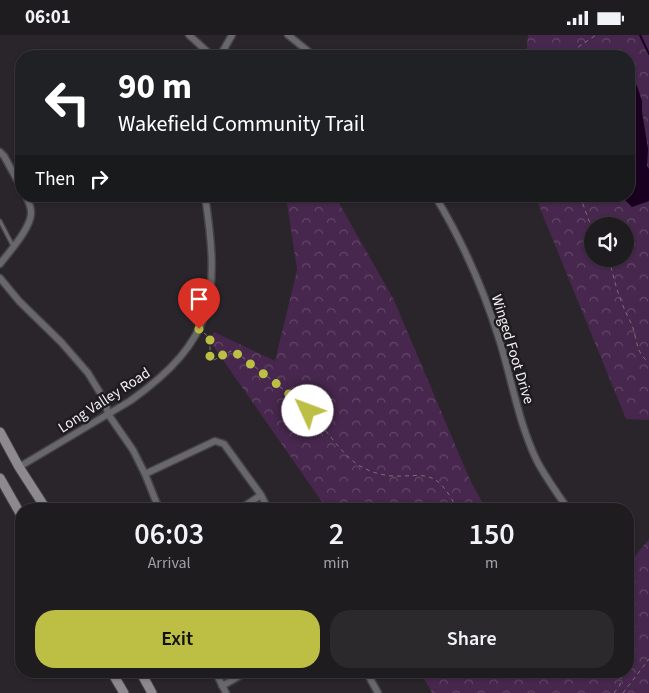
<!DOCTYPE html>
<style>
:root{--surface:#1f1c20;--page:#2c292d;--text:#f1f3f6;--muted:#a1a1a5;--line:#3c3a3e;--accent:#bcbf44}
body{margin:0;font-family:"Source Sans 3",sans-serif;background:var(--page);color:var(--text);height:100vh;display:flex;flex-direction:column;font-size:19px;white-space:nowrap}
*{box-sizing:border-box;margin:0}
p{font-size:16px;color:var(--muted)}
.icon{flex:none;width:28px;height:28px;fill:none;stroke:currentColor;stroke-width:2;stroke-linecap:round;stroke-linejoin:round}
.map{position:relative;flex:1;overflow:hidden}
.sheet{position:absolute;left:15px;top:468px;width:619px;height:175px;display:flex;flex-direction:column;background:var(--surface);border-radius:20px;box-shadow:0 1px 4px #0004,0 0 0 1px var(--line)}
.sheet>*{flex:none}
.top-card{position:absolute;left:15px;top:15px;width:620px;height:152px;border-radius:20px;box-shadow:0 1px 4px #0004,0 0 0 1px var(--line);background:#202124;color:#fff;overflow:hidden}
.tools{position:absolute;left:584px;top:182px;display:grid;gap:10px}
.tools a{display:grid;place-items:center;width:50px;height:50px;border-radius:50%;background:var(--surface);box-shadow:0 1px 4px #0004,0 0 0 1px var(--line);font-size:25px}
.pin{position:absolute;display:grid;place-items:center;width:42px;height:42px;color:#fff;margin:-51px -21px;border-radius:50% 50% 50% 0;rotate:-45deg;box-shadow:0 0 5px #0007}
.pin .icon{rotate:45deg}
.me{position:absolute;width:55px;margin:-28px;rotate:313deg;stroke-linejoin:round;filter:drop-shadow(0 0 4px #0008)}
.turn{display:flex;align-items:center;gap:18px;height:105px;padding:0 20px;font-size:22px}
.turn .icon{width:65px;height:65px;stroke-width:2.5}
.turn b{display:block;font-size:35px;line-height:42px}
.then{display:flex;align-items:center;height:48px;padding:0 20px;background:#0003;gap:10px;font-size:19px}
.eta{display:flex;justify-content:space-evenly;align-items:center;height:85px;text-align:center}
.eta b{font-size:30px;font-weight:600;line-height:35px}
.action{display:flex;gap:10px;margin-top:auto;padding:10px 20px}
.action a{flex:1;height:58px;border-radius:20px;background:var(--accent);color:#111;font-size:20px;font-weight:600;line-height:58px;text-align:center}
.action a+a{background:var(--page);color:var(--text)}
.status{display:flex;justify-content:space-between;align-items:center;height:35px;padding:0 25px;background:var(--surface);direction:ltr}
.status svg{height:14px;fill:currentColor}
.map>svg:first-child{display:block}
</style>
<div class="status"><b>06:01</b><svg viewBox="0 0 49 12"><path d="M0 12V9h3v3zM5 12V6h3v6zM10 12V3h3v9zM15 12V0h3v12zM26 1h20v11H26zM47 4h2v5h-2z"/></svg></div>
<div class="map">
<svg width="649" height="658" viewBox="0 0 649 658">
<defs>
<pattern id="park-crowns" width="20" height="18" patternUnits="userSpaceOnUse" patternTransform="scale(1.25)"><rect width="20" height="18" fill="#47274d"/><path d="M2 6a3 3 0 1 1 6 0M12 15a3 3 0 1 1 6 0" fill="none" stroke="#624767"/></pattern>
</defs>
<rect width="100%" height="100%" fill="#29252a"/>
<!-- park -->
<path fill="url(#park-crowns)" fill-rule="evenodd" d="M528 0H649V385L626 384 535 161H629V21H526ZM592 191H625V224H592Z
M286 161H335L394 265 470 445 486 474H327L209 305 214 297 275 326 297 235Z
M649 504V658H432L420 636H628V530Z"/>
<!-- water -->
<path fill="#1a0020" d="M629 40 637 51 642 66V77L648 114 647 131 649 134V166L632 172 621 161H629Z"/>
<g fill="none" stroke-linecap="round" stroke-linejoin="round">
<!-- stream -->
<path stroke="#1a0020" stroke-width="2" d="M640 0 649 19"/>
<!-- lane casing -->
<g stroke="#454146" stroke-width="5.5">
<path id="lane" d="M0 186 13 211"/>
</g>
<!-- street casing -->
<g stroke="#454146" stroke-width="9">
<path id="street" d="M189 0 212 21
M288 0 314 21
M220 21 232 0
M0 117 4 121 21 152
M435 161C463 207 484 255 500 307 512 346 519 389 537 426 546 443 557 458 568 474
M0 229C9 217 32 192 31 177 31 171 28 166 26 161
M0 243 19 266 61 307 88 338 105 366 108 379 133 415 145 439 159 474
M19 432 130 366C216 305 220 260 205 161
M145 439 215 406 224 409 261 460
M240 474 261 460 268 474
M215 636 226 658
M366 636 378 658
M222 651 248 636"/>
</g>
<!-- secondary casing -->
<g stroke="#454146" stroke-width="11">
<path id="secondary" d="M0 397 19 432 46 474
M0 443 21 480
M111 636 124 658
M140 636 152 658"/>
</g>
<!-- path -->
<path stroke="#767377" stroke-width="1" stroke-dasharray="4 4" stroke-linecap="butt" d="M565 21 596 0
M580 161 592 194
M609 224C613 239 616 254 622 268 625 277 630 285 633 293 637 306 637 320 649 327
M204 298 210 303V323L214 325 231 316 241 321C267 341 293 361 316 385 331 400 342 420 360 431 372 438 387 442 401 441 413 441 426 438 437 446 446 453 452 464 457 474
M531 636 530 639 534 642 544 636
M614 658 620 650 622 636
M623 658 649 624"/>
<!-- lane -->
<use href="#lane" stroke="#686769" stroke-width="3"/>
<!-- street -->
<use href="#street" stroke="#686769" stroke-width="6"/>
<!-- secondary -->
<use href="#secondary" stroke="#8d8a8e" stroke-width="9"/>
</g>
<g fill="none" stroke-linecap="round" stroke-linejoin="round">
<!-- route -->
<path stroke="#bcbf44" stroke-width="9" stroke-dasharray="0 16.2" d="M199 294 210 303V323L214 325 228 317 236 318 282 353 308 376"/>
</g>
<g text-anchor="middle" stroke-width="5" stroke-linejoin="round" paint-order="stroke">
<!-- street labels -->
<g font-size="15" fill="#f2f0f3" stroke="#1f1c20">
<text transform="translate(513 314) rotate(73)" y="5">Winged Foot Drive</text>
<text transform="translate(104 365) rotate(-33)" y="5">Long Valley Road</text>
</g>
</g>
</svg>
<div class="tools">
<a><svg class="icon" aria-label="sound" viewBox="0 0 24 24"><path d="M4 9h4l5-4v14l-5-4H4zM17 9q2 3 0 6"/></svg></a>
</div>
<div class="pin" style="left:199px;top:294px;background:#d93025"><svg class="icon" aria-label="arrive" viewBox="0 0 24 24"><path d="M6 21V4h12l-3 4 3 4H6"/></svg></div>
<svg class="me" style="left:308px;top:376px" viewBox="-20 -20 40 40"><circle r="19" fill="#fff"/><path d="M0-13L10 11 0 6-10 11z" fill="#bcbf44"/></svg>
<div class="top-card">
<div class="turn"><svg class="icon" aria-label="left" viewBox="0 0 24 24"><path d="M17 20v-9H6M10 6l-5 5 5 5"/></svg><div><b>90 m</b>Wakefield Community Trail</div></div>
<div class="then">Then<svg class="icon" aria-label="right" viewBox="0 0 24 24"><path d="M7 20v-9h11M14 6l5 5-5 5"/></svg></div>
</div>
<section class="sheet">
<div class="eta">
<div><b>06:03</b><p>Arrival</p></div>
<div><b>2</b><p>min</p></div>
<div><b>150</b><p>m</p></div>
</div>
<div class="action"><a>Exit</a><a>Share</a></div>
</section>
</div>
